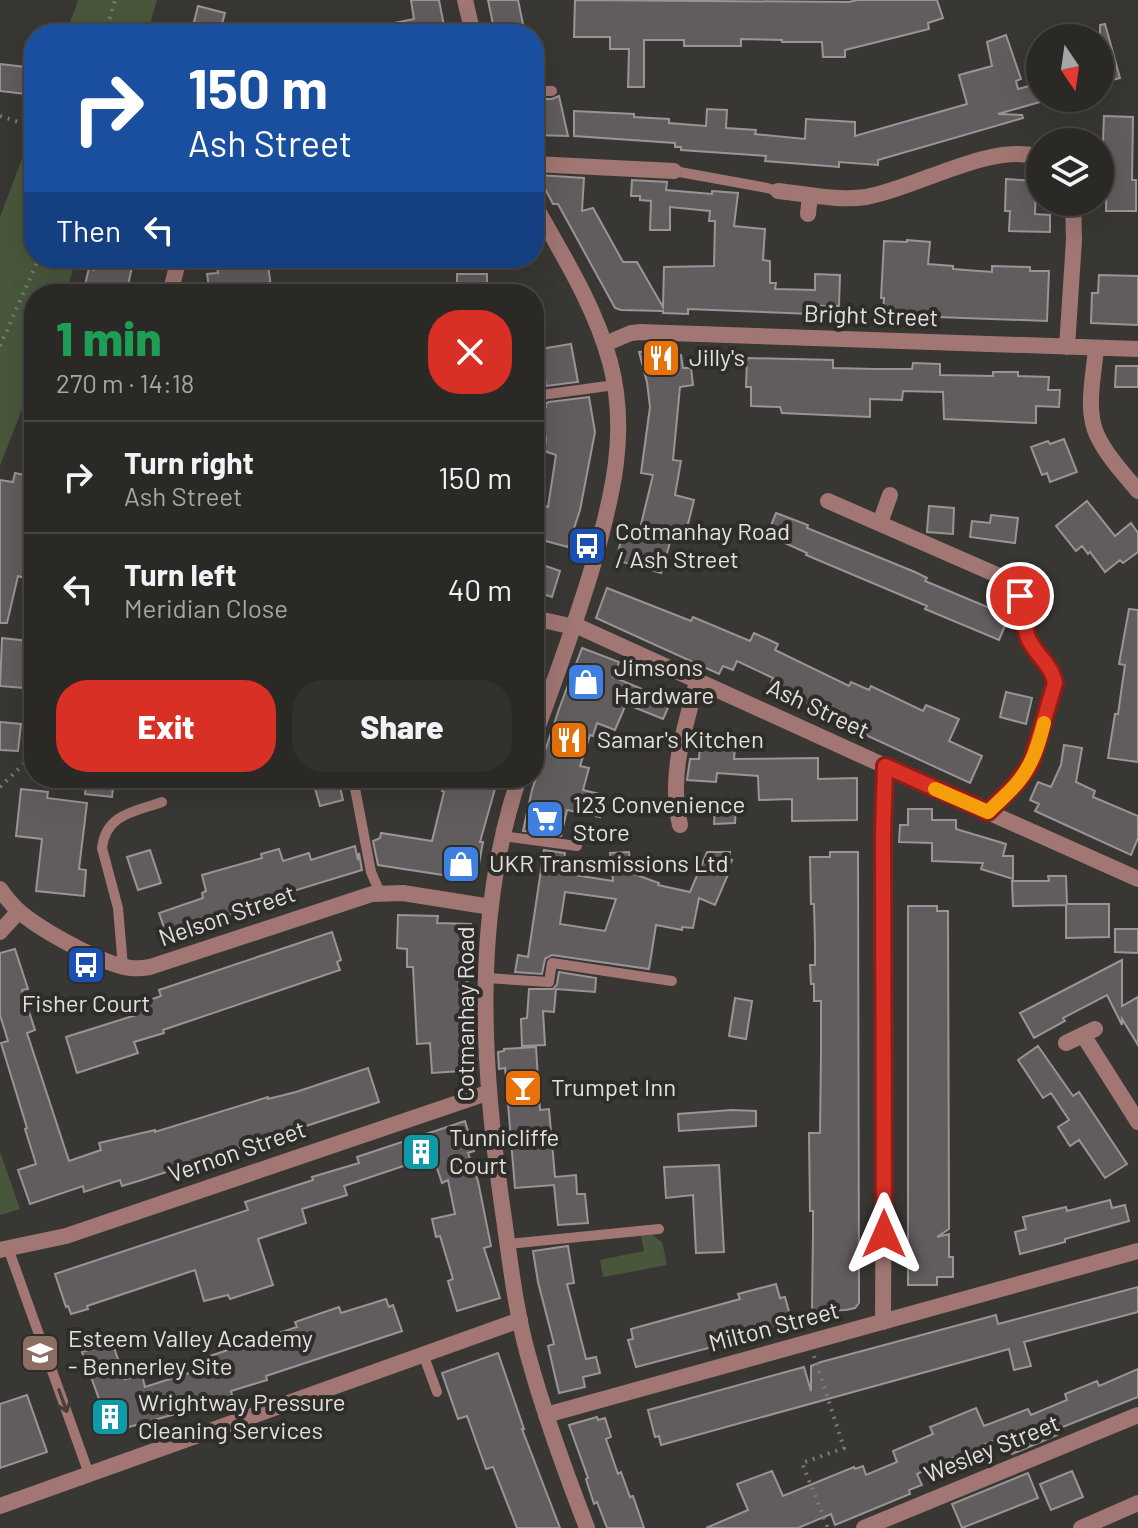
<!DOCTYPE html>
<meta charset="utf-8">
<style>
:root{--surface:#2b2926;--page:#33312e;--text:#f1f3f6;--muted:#a6a6a7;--line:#474543;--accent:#d93025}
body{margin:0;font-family:Barlow,sans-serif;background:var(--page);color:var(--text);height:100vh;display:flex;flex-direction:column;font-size:30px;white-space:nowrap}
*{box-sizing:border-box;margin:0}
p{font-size:26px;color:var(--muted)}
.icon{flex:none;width:44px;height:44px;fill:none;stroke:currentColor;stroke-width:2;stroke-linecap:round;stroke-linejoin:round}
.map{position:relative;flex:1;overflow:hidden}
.side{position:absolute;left:24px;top:284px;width:520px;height:504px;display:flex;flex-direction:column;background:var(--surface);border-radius:32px;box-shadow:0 8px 32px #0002,0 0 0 2px var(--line)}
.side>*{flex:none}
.hud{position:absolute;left:24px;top:24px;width:520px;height:244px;border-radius:32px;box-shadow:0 8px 32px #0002,0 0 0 2px var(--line);background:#1a4fa0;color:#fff;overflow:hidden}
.needle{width:52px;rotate:167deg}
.tools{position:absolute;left:1026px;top:24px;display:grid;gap:16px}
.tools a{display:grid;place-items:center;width:88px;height:88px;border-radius:50%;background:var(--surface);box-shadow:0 8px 32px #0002,0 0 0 2px var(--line);font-size:40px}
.pin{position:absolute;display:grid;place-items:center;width:68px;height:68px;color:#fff;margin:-34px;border:4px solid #fff;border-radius:50%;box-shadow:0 2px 8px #0007}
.me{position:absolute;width:88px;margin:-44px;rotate:0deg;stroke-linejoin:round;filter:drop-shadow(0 0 6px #0008)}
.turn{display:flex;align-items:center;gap:28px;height:168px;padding:0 32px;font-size:36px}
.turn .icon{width:104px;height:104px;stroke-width:2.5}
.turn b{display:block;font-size:56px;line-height:68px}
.then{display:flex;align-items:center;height:76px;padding:0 32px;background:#0003;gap:16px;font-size:30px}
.round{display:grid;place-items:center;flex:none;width:84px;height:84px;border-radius:32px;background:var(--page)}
.headline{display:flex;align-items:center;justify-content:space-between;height:136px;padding:0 32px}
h1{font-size:48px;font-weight:800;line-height:60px;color:#1e9e55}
.button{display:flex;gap:16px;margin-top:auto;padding:16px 32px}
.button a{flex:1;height:92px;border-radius:32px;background:var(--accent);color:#fff;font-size:32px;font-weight:800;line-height:92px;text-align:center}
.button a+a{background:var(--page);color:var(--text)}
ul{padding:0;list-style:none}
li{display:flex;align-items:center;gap:24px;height:112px;padding:0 32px;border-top:2px solid var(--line)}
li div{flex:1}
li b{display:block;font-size:30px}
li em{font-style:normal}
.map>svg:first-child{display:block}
</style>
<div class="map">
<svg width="1138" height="1528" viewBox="0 0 1138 1528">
<rect width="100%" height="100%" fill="#393733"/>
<!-- green -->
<path fill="#48573c" d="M78 0H157L147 34H66Z
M34 127V258H76L66 294H34V378L0 466V217Z
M0 1152 20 1209 0 1215Z
M652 1235 662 1242 667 1265 603 1277 600 1260 644 1251 641 1236Z"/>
<!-- building -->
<path fill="#615c5e" stroke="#9a9497" stroke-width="2" fill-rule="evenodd" d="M411 0H439L445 31 431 34H381L380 26 414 19Z
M488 0H518L525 34H495Z
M575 0 849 2 857 0H937L943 18 928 23 929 29 845 50V57H823L822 42H782V40L741 39V46H684V40H644V87H628L629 49H610V37H574Z
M198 6 225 13 219 34H191Z
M1105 24 1120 78 1100 83V25Z
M1006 35 1021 79 1016 81 1018 89 1040 83V102L998 114 1022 115 1023 118 878 160V165L839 162V167L765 161 766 156 681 150V147H675V143L574 136V111L634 114V117L669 119V123L706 126 707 109 727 110 726 128 756 130 755 134 805 139 806 119 855 122V136L967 104 959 75 992 66 987 42Z
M0 64 34 68V95L0 91Z
M559 96 568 136 534 135V99H552Z
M1104 116 1133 117 1132 180H1136V211H1106L1107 166H1102Z
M538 175 584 178 582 211 593 208 623 262H637L663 307 664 267 714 266 715 221H709L710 211 670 207V230H650L651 201 640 200V196H631L632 180 667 182 666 190 712 194V191L738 193 734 226 765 229 763 260 770 261V283H776L775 289 815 290V274L840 275 839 306H812V314L688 309V314L663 313V311L621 310 615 308 558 204H553Z
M1006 179 1036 181 1035 214 1050 215V232L1009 231 1010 211H1005Z
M907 240 930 242 928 264 953 266V269L992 272V266L1030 267V271H1049L1047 321 883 315 884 298H881L884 241 907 242Z
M97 258H134L126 294 85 285 89 268 94 270Z
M216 258H267L272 294H256L255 288 210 294 207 274 218 273Z
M457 274H487V293H457Z
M1099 275 1138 276V325L1091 323 1092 293H1098Z
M571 344 578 382 546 386 543 370 534 372V350Z
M670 350 671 356 681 355 683 368H691L693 385 680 387 673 460 681 461 675 495 694 500 686 532 674 529 661 573 616 560 622 537 637 541 653 475 641 473 650 407 647 382 639 352Z
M747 358 833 360V368L875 369H912L913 363 940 364V375L993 376V372H1018V376L1049 377 1048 390H1060L1059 407 1036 406V423L944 419 943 392 903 391 902 400 870 399V417L782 413 780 407 751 406V387H746Z
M1116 366H1138V387H1115Z
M589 397 595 432 580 510 568 547 534 538V503L548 507 556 455 544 451 546 439 539 408 546 407 545 404 549 402Z
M1064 439 1077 472 1050 482 1047 473 1042 475 1031 447 1048 441 1050 444Z
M15 473 34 477V548H32L25 578 18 576 7 623H0V480L13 482Z
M1087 501 1115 536 1131 523 1138 533V552L1123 563 1120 560 1105 572 1090 552 1088 554 1082 546 1076 551 1056 526Z
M929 506 954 508 953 534 927 532Z
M776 513 808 525 807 528 915 572 927 578 925 581 1009 616 999 640 925 609 927 606 806 555 807 553 767 535Z
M991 515 1018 518 1015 543 970 537 972 521 990 523Z
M534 562 560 571 552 597 534 591Z
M607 588 691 621 693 617 750 641 754 633 778 644 775 650 849 686 851 682 869 690 871 686 923 711 926 705 959 719 949 741 982 756 970 783 768 690 773 678 737 661 733 670 723 666 719 674 596 618Z
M1129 609 1138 610V762L1108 758 1115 714H1118L1125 665 1119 664Z
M2 638 29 641 24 688 0 686Z
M582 648 619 662 613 677 671 701 663 719 626 704 615 730 597 723 593 736 590 735 580 766 589 768 583 790 604 795 600 817 567 810 561 836 523 831 532 790 559 709Z
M1006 692 1032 698 1026 724 1000 717Z
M0 722 21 724 18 751 0 750Z
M700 744 735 746 734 759 818 758V779L857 778V820L792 821V799L759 800 758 776 717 773 716 782 687 780 690 759H699Z
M1064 745 1082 748 1076 782 1095 791 1093 797 1138 816V838L1131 855 1035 811 1039 804 1030 800 1038 782 1051 787 1061 765Z
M87 778H114L112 797 85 794Z
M312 778H338L343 800 320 806Z
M446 778H498L480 842H483L476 880 378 865 373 841 380 838 381 833 432 841 444 792 442 791Z
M21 789 48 792 47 798 87 803 79 869 86 870 84 896 36 891 42 839 16 836Z
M715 806 736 807 735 823 714 824Z
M908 809H932V820H956V829L1006 844 1003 856H1013V879L981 869 983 863 932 861V843L899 842 900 825H908Z
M355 846 358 860 359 853 362 870 293 891 294 893 167 936 159 913 203 898 202 893 206 891 202 875 262 858 261 854 279 849 283 861 309 853 311 860Z
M150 850 161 883 138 890 127 857Z
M544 850 565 853 562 873 613 881 610 853 629 852 631 873 659 883 658 885 690 892 707 852H730L729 858 732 860 726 871 729 872 715 905 699 898 693 928 682 927V930L656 925 649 969 552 955 545 959 542 974 515 972 518 955 528 957ZM565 892 616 899 605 931 560 924Z
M830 852H858L859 1303 855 1308 846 1310 812 1311 813 1234V1211H810L809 1133H820L821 1054V1001H814V984H811L810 965H815V944L814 904H811L810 857H830Z
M1048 876H1066L1067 904H1109V937L1066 938V905L1013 906 1012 881H1049Z
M908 906H937V911H948L949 1229 937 1237 949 1234V1257H953V1277H937V1285H908Z
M398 915 438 916 437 923 471 924 468 981H466L470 1053H476L477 1070 432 1073 430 1043 417 1044 413 967H407V949L397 948Z
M1115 929H1138V953L1115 952Z
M332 932 341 960 337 962 340 970 163 1030 164 1033 134 1042 138 1053 77 1073 66 1037 136 1015 133 1006 161 996 159 990Z
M15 949 28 989 22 990 35 1030 27 1033 69 1161 101 1150 99 1143 155 1130V1132L268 1097V1099L296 1092 368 1068 379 1102 145 1179 122 1186 120 1180 84 1192 83 1186 30 1204 18 1170 36 1164 25 1129 27 1128 1 1043 8 1041 0 1015V953Z
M1122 960V1006L1138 997V1045L1122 1019V1025L1107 995 1063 1018 1065 1021 1034 1038 1020 1013Z
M559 972 596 978 595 992 556 989 554 1012 543 1011 545 1045 522 1046 521 1019 527 1018 529 989H553L557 984Z
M735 998 752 1001 746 1039 729 1036Z
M1038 1046 1073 1096 1079 1092 1127 1164 1105 1178 1079 1140 1070 1146 1058 1127 1069 1120 1051 1093 1043 1098 1018 1060Z
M536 1047 540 1110 549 1109 555 1177 576 1175 577 1194H585L588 1223 558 1225 554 1185 515 1188 505 1068 499 1069 498 1052 504 1051V1049Z
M732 1110 756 1111V1126L679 1131 678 1114Z
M465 1121 474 1151 468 1153 478 1181 491 1246 484 1248 500 1298 457 1311 448 1281 453 1279 440 1236 436 1237 432 1219 455 1214 448 1180 442 1183 433 1156 344 1186 347 1195 302 1209 306 1223 258 1239 273 1285 230 1299 228 1295 204 1301 195 1270 87 1306 88 1309 71 1314 68 1306 66 1307 55 1274 248 1210 245 1202 313 1180 312 1177 359 1163 357 1157Z
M719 1165 724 1252 696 1253 693 1195 666 1198 664 1167Z
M1110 1200 1112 1208 1125 1205 1129 1221 1065 1239V1242L1020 1254 1015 1232 1026 1229 1023 1217 1066 1207 1067 1211Z
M568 1246 574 1283 567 1284 586 1359 596 1357 600 1373 583 1377 585 1387 559 1393 548 1346 554 1344 538 1282 533 1251Z
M776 1284 780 1298 785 1297 793 1326 636 1367 628 1340 633 1339 631 1329 740 1299 738 1294Z
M1138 1287V1312L1024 1342 1031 1366 1014 1370 1009 1349 661 1445 659 1436 655 1437 648 1410 804 1367 811 1391V1366L821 1362 996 1315 998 1324Z
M386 1299 389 1307 393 1305 402 1331 266 1376 267 1380 231 1391 232 1395 172 1415 111 1432 82 1352 112 1342 125 1379 142 1375 145 1387 195 1371 192 1362 297 1327 295 1322 339 1307 341 1313Z
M498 1353 524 1429H522L560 1528H517L493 1467 486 1469 467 1416 458 1419 442 1373Z
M1138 1369V1397L1055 1430 1057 1435 1012 1454 1004 1436 936 1465 917 1474 922 1485 909 1490 910 1494 835 1525 831 1514 798 1528H706L748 1510 737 1484 772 1471 783 1496 854 1467 855 1469 863 1466 866 1475 897 1462 893 1451 933 1434 930 1427 976 1408 984 1426 1028 1409 1031 1415 1067 1400 1065 1394 1097 1381 1099 1386Z
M27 1395 47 1452 0 1468V1404Z
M597 1417 598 1420 605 1418 611 1437 606 1439 618 1474 621 1472 630 1497 633 1496 644 1528H607L597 1502 594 1504 586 1479 588 1478 569 1425Z
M1072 1471 1083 1497 1051 1510 1040 1484Z
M1028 1473 1038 1498 962 1528 952 1504Z"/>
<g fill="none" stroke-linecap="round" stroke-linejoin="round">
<!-- path -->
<path stroke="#7b7976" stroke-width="4" stroke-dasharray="2 6" stroke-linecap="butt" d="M105 34 115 0
M0 116 34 127
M0 346 39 258
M0 787 34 754
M814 1356 844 1448 802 1463 828 1528"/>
<!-- service -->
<path stroke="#a17673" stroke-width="10" d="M534 91H552
M674 171 767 188 778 191
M534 396 615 385
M353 778 371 872 380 893
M502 836 577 846
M123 967 118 908 102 848C106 814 134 812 162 802
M486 978 549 982 552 963 672 981
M507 1244 659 1229
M8 1248 89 1474
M423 1354 437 1392"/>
<!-- minor -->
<path stroke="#a17673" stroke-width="16" d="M534 164 674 171
M778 191C807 194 837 201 866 197 918 188 989 142 1040 157
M808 214 810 195
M170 294 179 258
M605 344 631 333 641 332 1138 349
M1067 347 1074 240 1073 202
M1096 348C1094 375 1085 409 1097 435 1106 455 1124 474 1138 491
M828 501 1004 578 1020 596 1024 609 1027 636 1053 674 1055 683 1033 757C1022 779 1006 795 988 812
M880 523 890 495
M534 618 574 627
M575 625 885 766 1138 879
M680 825C668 776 685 726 698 679
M0 889C6 898 13 906 21 913 43 931 103 965 131 968 138 969 144 968 150 967L372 894 403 893 491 907
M0 932 19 911
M1083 1035 1138 1122
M1066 1043 1095 1029
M0 1250 66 1236 487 1093
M883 1322 884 1117 883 833 885 766
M546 1415 1138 1251
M0 1506 520 1320
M864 1528 1138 1415
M1081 1528 1138 1503"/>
<!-- tertiary -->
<path stroke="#a17673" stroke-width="16" d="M465 0 473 34
M534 204C562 254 595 306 610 362 629 432 612 498 593 565 576 623 555 680 534 737
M519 778C472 918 482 1068 503 1212 510 1260 515 1308 528 1355 544 1414 565 1471 587 1528"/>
</g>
<!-- one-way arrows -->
<defs><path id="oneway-shaft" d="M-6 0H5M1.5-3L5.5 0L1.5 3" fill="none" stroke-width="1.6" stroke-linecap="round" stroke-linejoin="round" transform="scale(2)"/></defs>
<use stroke="#463c38" href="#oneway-shaft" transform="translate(63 1401) rotate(70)"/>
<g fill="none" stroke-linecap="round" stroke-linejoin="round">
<!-- route casing -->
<g stroke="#8d1f18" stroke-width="20">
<path id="route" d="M884 1234 883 833 885 766 988 812 1015 785 1028 768 1033 757 1055 683C1052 665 1036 655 1029 640 1022 626 1026 610 1020 596"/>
</g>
<!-- route -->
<use href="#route" stroke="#d93025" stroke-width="14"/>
<!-- slow -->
<path stroke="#f59e0b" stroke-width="14" d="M935 789 988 812C1002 798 1019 785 1028 767 1036 754 1040 738 1044 723"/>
</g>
<!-- icons -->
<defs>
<g id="restaurant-square" transform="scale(2)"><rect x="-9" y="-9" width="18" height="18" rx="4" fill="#e8710a" stroke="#2f2d29"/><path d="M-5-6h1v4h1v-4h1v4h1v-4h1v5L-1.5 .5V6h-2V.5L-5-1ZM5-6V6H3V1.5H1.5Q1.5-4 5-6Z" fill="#fff"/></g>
<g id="bus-square" transform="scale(2)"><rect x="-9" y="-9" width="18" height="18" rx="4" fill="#1a4fb4" stroke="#2f2d29"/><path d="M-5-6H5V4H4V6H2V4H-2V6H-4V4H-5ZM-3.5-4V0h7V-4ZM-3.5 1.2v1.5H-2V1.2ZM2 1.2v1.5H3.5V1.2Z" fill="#fff"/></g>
<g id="shop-square" transform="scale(2)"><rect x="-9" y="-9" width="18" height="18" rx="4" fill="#3f7fe0" stroke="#2f2d29"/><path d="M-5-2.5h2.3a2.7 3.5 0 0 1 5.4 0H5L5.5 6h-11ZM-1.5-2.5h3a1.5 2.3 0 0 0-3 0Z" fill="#fff"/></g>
<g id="supermarket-square" transform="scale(2)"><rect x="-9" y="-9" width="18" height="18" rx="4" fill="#3f7fe0" stroke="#2f2d29"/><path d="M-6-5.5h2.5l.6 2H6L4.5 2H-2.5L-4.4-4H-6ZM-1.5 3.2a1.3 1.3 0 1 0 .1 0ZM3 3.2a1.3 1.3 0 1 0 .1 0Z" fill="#fff"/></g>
<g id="bar-square" transform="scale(2)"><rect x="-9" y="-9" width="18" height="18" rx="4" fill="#e8710a" stroke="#2f2d29"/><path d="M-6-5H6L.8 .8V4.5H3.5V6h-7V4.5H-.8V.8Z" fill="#fff"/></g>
<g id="building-square" transform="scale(2)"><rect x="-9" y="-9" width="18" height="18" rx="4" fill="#0f9aa8" stroke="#2f2d29"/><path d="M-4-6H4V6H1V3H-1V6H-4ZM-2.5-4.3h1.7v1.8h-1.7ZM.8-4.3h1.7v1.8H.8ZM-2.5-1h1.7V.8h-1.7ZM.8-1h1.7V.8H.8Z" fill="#fff"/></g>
<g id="school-square" transform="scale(2)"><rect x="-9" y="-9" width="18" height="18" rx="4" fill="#8d6e63" stroke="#2f2d29"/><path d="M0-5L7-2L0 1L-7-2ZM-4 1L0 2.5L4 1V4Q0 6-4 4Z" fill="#fff"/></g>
</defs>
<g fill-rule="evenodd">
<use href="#restaurant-square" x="661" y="358"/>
<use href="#bus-square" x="587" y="546"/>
<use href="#shop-square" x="586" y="682"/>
<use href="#restaurant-square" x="569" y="740"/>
<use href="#supermarket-square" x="545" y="819"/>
<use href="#shop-square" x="461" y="864"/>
<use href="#bus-square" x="86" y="965"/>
<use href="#bar-square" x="523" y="1088"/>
<use href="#building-square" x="421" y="1152"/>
<use href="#school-square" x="40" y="1353"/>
<use href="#building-square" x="110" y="1417"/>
</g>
<g text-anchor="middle" stroke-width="8" stroke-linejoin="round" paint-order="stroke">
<!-- street labels -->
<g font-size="24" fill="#e3e1df" stroke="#2f2d29">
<text transform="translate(871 316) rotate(2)" y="8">Bright Street</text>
<text transform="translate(818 709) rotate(25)" y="8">Ash Street</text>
<text transform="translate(227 916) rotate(-19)" y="8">Nelson Street</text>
<text transform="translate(466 1014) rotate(-90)" y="8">Cotmanhay Road</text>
<text transform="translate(237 1152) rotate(-19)" y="8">Vernon Street</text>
<text transform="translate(774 1327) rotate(-15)" y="8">Milton Street</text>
<text transform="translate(992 1449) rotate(-22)" y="8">Wesley Street</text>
</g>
<!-- poi labels -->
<g font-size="24" fill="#e3e1df" stroke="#2f2d29" text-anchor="start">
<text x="689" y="366">Jilly's</text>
<text x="615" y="540">Cotmanhay Road<tspan x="615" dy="28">/ Ash Street</tspan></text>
<text x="614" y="676">Jimsons<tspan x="614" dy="28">Hardware</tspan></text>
<text x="597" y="748">Samar's Kitchen</text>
<text x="573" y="813">123 Convenience<tspan x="573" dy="28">Store</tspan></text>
<text x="489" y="872">UKR Transmissions Ltd</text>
<text x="86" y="1012" text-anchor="middle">Fisher Court</text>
<text x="551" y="1096">Trumpet Inn</text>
<text x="449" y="1146">Tunnicliffe<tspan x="449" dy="28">Court</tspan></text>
<text x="68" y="1347">Esteem Valley Academy<tspan x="68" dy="28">- Bennerley Site</tspan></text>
<text x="138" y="1411">Wrightway Pressure<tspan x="138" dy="28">Cleaning Services</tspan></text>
</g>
</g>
</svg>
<div class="tools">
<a><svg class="needle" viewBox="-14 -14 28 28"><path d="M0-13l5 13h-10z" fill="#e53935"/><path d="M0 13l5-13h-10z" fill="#a6a6a7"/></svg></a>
<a><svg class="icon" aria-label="layers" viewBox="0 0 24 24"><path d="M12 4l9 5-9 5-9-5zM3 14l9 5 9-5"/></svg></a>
</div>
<div class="pin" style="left:1020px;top:596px;background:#d93025"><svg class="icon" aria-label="arrive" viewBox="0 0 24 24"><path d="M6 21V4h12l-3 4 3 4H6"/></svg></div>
<svg class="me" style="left:884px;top:1234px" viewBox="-20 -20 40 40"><path d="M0-17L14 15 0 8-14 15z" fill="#d93025" stroke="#fff" stroke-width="4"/></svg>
<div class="hud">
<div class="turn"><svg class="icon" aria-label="right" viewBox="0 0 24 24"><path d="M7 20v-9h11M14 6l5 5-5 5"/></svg><div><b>150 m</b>Ash Street</div></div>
<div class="then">Then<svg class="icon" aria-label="left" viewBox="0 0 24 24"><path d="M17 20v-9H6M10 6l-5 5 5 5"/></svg></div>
</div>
<section class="side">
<div class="headline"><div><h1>1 min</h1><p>270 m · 14:18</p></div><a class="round" style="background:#d93025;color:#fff"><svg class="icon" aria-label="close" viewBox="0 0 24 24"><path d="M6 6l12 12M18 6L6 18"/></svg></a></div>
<ul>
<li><svg class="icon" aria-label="right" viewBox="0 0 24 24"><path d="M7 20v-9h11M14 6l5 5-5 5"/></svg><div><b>Turn right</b><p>Ash Street</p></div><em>150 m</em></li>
<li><svg class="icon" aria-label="left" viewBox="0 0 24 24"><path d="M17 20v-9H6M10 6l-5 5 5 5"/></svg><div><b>Turn left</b><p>Meridian Close</p></div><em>40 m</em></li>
</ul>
<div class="button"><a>Exit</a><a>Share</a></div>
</section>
</div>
